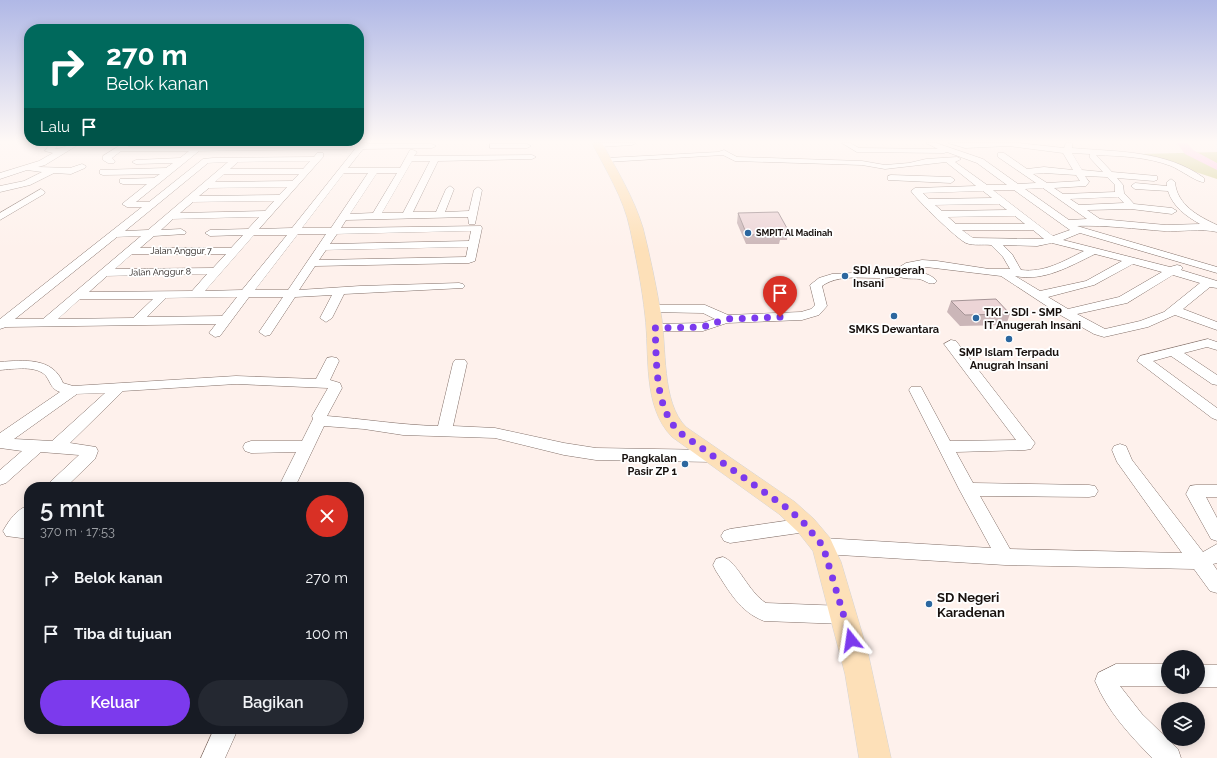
<!DOCTYPE html>
<html lang="id">
<meta charset="utf-8">
<style>
:root{--surface:#171b24;--page:#242831;--text:#f1f3f6;--muted:#9ea1a6;--accent:#7c3aed}
body{margin:0;font-family:Raleway,sans-serif;background:var(--page);color:var(--text);height:100vh;display:flex;flex-direction:column;font-size:15px;white-space:nowrap}
*{box-sizing:border-box;margin:0}
p{font-size:13px;color:var(--muted)}
.icon{flex:none;width:22px;height:22px;fill:none;stroke:currentColor;stroke-width:2;stroke-linecap:round;stroke-linejoin:round}
.map{position:relative;flex:1;overflow:hidden}
.sheet{position:absolute;left:24px;top:482px;width:340px;height:252px;display:flex;flex-direction:column;background:var(--surface);border-radius:16px;box-shadow:0 2px 10px #0003}
.sheet>*{flex:none}
.banner{position:absolute;left:24px;top:24px;width:340px;height:122px;border-radius:16px;box-shadow:0 2px 10px #0003;background:#00695c;color:#fff;overflow:hidden}
.tools{position:absolute;left:1161px;top:650px;display:grid;gap:8px}
.tools a{display:grid;place-items:center;width:44px;height:44px;border-radius:50%;background:var(--surface);box-shadow:0 2px 10px #0003;font-size:20px}
.pin{position:absolute;display:grid;place-items:center;width:34px;height:34px;color:#fff;margin:-41px -17px;border-radius:50% 50% 50% 0;rotate:-45deg;box-shadow:0 0 4px #0007}
.pin .icon{rotate:45deg}
.me{position:absolute;width:44px;margin:-22px;rotate:345deg;stroke-linejoin:round;filter:drop-shadow(0 0 3px #0008)}
.turn{display:flex;align-items:center;gap:14px;height:84px;padding:0 16px;font-size:18px}
.turn .icon{width:52px;height:52px;stroke-width:2.5}
.turn b{display:block;font-size:28px;line-height:34px}
.then{display:flex;align-items:center;height:38px;padding:0 16px;background:#0003;gap:8px;font-size:15px}
.round{display:grid;place-items:center;flex:none;width:42px;height:42px;border-radius:21px;background:var(--page)}
.head{display:flex;align-items:center;justify-content:space-between;height:68px;padding:0 16px}
h1{font-size:24px;font-weight:600;line-height:30px}
.primary-button{display:flex;gap:8px;margin-top:auto;padding:8px 16px}
.primary-button a{flex:1;height:46px;border-radius:24px;background:var(--accent);color:#fff;font-size:16px;font-weight:600;line-height:46px;text-align:center}
.primary-button a+a{background:var(--page);color:var(--text)}
ul{padding:0;list-style:none}
li{display:flex;align-items:center;gap:12px;height:56px;padding:0 16px}
li div{flex:1}
li b{display:block;font-size:15px}
li em{font-style:normal}
.map>svg:first-child{display:block}
</style>
<div class="map">
<svg width="1217" height="758" viewBox="0 0 1217 758">
<rect width="100%" height="100%" fill="#fef1ec"/>
<!-- green -->
<path fill="#d3d091" d="M1217 152V179L1141 154Z"/>
<g fill="none" stroke-linecap="round" stroke-linejoin="round">
<!-- river -->
<path fill="#fdbfe4" fill-rule="evenodd" d="M1177 143H1187L1193 150 1217 163V170L1185 154Z"/>
<!-- minor casing -->
<g stroke="#837069" stroke-width="1">
<path id="minor" d="M51 143H59L55 149C65 149 71 141 81 143L45 165 38 167 70 168 82 164 86 166 85 168 71 174 54 173 30 185 0 192V186L24 181 42 172 27 170 0 179V173L39 161 53 153 45 151Z
M124 143H130L131 144 128 147 359 144 360 143H367V144H432L436 146 432 148 363 149 348 168H400L410 150H413L417 152 414 156 532 155 536 157 532 159 438 161 413 212H436L446 189 450 186 454 189 445 212 469 211 474 190 478 187 482 190 475 224H469L468 217 346 220 341 228 481 226 482 228 475 261 469 263 315 266 299 290 360 286 459 283 463 284 465 286 463 288 344 294 332 318 326 322 320 318 332 295 295 297 270 335 265 336 259 332 283 297H249L220 336 215 337 209 333 216 324 6 327 0 329V319L142 207H127L122 204 147 184H123L120 183V179L154 178 160 174 103 175 100 174V170L166 168 173 163 136 164 132 162 136 160 180 158 189 151H121L112 158 115 161 114 163H108L103 160V156ZM355 149 292 228 259 229 323 157V153H317L314 157 213 158 203 159 149 202H136L199 151ZM310 161 303 169H230L238 162ZM412 161H430L403 213H382ZM228 162 148 230 125 231 208 163ZM344 173H368L331 228H302ZM377 173H397L373 213 350 214ZM224 174H299L292 181 215 182ZM287 187 279 195 199 196 209 188ZM274 201 265 211 180 213 193 202ZM259 217 248 229 210 230 205 233 210 236 243 235 231 248H140L154 236 185 234 186 232 181 229 161 230 173 219ZM471 231 469 241 330 244 337 234ZM298 234H326L288 290H255ZM254 235H287L242 290 205 291ZM141 236 43 319H15L117 237ZM468 247 466 257 319 260 326 250ZM132 254H226L213 268 115 269ZM207 274 192 291 89 292 107 276ZM237 297 222 316 147 317 166 298ZM80 299H153L133 318 58 319Z
M596 143H636L632 145 599 147H596Z
M842 143H850L859 148 938 149 926 143H936L983 159 1018 184 1036 183 998 157V153H1004L1027 169 1044 167 1073 170 1063 153 1009 146 965 148 948 143H1018L1064 148 1066 143H1072V148C1117 152 1166 150 1204 178V182C1198 183 1179 169 1171 166 1148 157 1121 156 1096 155L1112 172 1157 176V180L1154 181 1117 178 1123 185 1124 193 1134 204 1172 208 1177 211 1172 214 1131 209 1087 210 1100 219 1166 225 1200 224C1186 216 1173 207 1168 191L1135 189 1131 186 1135 183 1167 186V182L1171 179 1175 182C1177 205 1198 216 1217 225V232C1200 228 1182 232 1164 231 1135 229 1107 225 1077 226L1217 267V273L1080 233 1063 240 1170 267 1177 265 1181 266 1183 268 1181 270 1217 281V288L1210 287 1183 309 1217 322V330L1175 315 1148 327 1104 337 1094 334 1062 316 1001 276 926 267 914 268 907 272C918 272 929 272 937 281L935 283C928 285 925 280 919 279 912 278 905 280 898 276 874 282 843 271 822 286L827 306 819 315 802 320 727 323 703 331H651L649 328 655 324 702 323 715 319 703 313 648 312 646 309 652 305H705L728 315 801 312 811 309 815 305 810 285 819 278 832 274 893 271 906 263 922 260 937 261 989 269H1010L1003 257 991 245C983 244 974 246 966 243 957 239 917 200 911 191L915 188 976 186 946 162 885 169 862 165 735 161 723 155 607 162 603 160 607 158 718 152 724 150 737 157 862 161 885 165 909 163 926 159 957 157 961 159 955 162 987 185H1007L977 163 947 152 944 153 857 152ZM1072 153 1090 154V158L1103 172 1082 170ZM1044 173 1076 175 1080 181 1047 183 1033 174ZM1085 176 1107 177 1115 185V192L1063 194 1054 188 1086 186 1089 182ZM1043 188 1087 219 1069 220 1025 189ZM993 190H1014L1070 230 1053 236ZM983 191 992 198 929 199 923 193ZM1118 197 1124 203 1079 205 1070 199ZM999 204 1007 210 942 211 935 205ZM1015 216 1025 224H956L948 217ZM962 230H1033L1044 239 973 238ZM1052 243 1084 251C1064 261 1044 273 1021 270L1012 254 1003 245 1037 246ZM1095 254 1122 261 1086 281 1040 291 1015 276C1044 282 1070 266 1095 254ZM1133 264 1162 272 1119 297 1068 309 1048 297 1094 285ZM1173 275 1200 283 1164 312 1140 321 1105 329 1077 314 1127 303Z
M490 144H527L531 146 527 148H490Z
M891 175 951 177 955 180 951 183 888 180V176Z
M41 189 45 192 44 194 0 220V213Z
M1208 339 1217 342V350L1207 347 1184 353 1217 375V385L1212 384 1171 356 1153 361 1217 408V420L1212 418 1137 361 1140 356Z
M951 340 956 341 1035 443 1031 449 1025 450 956 452 973 483 1089 485 1095 486 1098 491 1095 496 1089 497 980 496 1010 549 1182 553 1117 462 1112 450 1114 446 1120 444 1126 446 1132 460 1203 552 1217 544V563L1213 564 1217 570V593L1210 591 1194 569 1005 565 823 554 816 551 814 546 816 541 823 538 991 548 959 489 909 390 911 387H921L950 441 1016 440 944 344Z
M332 357 337 358 339 361 330 380 340 383 342 388 327 416C364 419 400 425 438 426L453 363 455 360H465L467 363 453 426 495 428 564 443 596 448 714 450 720 452 722 456 720 460 714 462 596 460 564 455 495 438 403 435 364 429 324 426 295 487H281L280 484 296 452 251 453 245 451 243 447 245 443 251 441H302L313 419 312 416 328 388 236 384 123 391 70 443 96 447 98 451 95 459 66 487H47L49 483 79 455 41 452 6 483 0 485V470L22 451 0 448V433L60 392C51 389 51 383 46 376 37 365 13 369 0 370V362C23 360 53 357 63 383L73 386 236 376 316 379 327 358ZM105 393 52 441 14 439 77 394Z
M1196 485H1217V497H1206L1217 518V541L1211 539 1186 494 1190 486Z
M29 505V523L27 525H29V539L6 536 3 531C9 520 17 509 29 505Z
M806 518 812 520 815 525 812 530 806 532 730 543 724 541 721 536 724 531 730 529Z
M723 557C738 562 748 592 766 603L844 606 851 609 854 615 851 621 844 624 764 621C740 612 729 591 716 571L713 565 716 559Z
M1116 664H1168V686H1120L1142 714 1178 749 1181 758H1152C1129 734 1108 712 1095 681L1098 673Z
M1198 665H1217V687H1198Z
M214 729H238L225 758H201Z"/>
</g>
<!-- major casing -->
<g stroke="#d5d4d4" stroke-width="1">
<path id="major" d="M592 143H602C617 170 634 198 643 228 650 256 656 285 661 314 667 347 661 402 686 427L795 502 814 519 830 538 841 562 868 653 891 758H859L845 674 813 551 798 532 779 514 672 437C642 406 650 355 645 315 642 287 636 257 630 229 624 199 606 170 592 143Z"/>
</g>
<!-- minor -->
<use href="#minor" fill="#fff" fill-rule="evenodd"/>
<!-- major -->
<use href="#major" fill="#fde0b8" fill-rule="evenodd"/>
</g>
<!-- wall -->
<path fill="#cbb6b8" d="M738 213 788 230 787 240H780L779 244H746L737 223Z
M951 301 1010 314 1006 325 960 326 947 312Z"/>
<!-- building -->
<path fill="#ecd4d6" stroke="#a59496" d="M778 212 788 230H779L781 234 747 235 738 213Z
M996 299 1010 314 965 315 951 301Z"/>
<!-- sky -->
<linearGradient id="sky" x2="0" y2="1"><stop stop-color="#b0b8e6"/><stop offset="0.57" stop-color="#fff9f6"/><stop offset="1" stop-color="#fff9f6" stop-opacity="0"/></linearGradient>
<rect width="1217" height="249" fill="url(#sky)"/>
<g fill="none" stroke-linecap="round" stroke-linejoin="round">
<!-- route -->
<path stroke="#7c3aed" stroke-width="7" stroke-dasharray="0 12.6" d="M780 317 726 319 703 327 655 328C657 362 654 406 679 432L787 508 803 522 823 546 851 640"/>
</g>
<!-- markers -->
<g fill="#2c679f" stroke="#fff" stroke-width="1.5">
<circle cx="748" cy="233" r="4"/>
<circle cx="845" cy="276" r="4"/>
<circle cx="894" cy="316" r="4"/>
<circle cx="976" cy="318" r="4"/>
<circle cx="1009" cy="339" r="4"/>
<circle cx="685" cy="464" r="4"/>
<circle cx="929" cy="604" r="4"/>
</g>
<g text-anchor="middle" stroke-width="3.5" stroke-linejoin="round" paint-order="stroke">
<!-- far-poi labels -->
<g font-size="9" font-weight="bold" fill="#18110e" stroke="#fff" text-anchor="start">
<text x="756" y="236">SMPIT Al Madinah</text>
</g>
<!-- far-street labels -->
<g font-size="9" fill="#18110e" stroke="#fff">
<text x="181" y="254">Jalan Anggur 7</text>
<text transform="translate(160 272) rotate(-1)" y="3">Jalan Anggur 8</text>
</g>
<!-- poi labels -->
<g font-size="11" font-weight="bold" fill="#18110e" stroke="#fff" text-anchor="start">
<text x="853" y="274">SDI Anugerah<tspan x="853" dy="13">Insani</tspan></text>
<text x="984" y="316">TKI - SDI - SMP<tspan x="984" dy="13">IT Anugerah Insani</tspan></text>
<text x="894" y="333" text-anchor="middle">SMKS Dewantara</text>
<text x="1009" y="356" text-anchor="middle">SMP Islam Terpadu<tspan x="1009" dy="13">Anugrah Insani</tspan></text>
<text x="677" y="462" text-anchor="end">Pangkalan<tspan x="677" dy="13">Pasir ZP 1</tspan></text>
</g>
<!-- near-poi labels -->
<g font-size="13" font-weight="bold" fill="#18110e" stroke="#fff" text-anchor="start">
<text x="937" y="602">SD Negeri<tspan x="937" dy="15">Karadenan</tspan></text>
</g>
</g>
</svg>
<div class="tools">
<a><svg class="icon" aria-label="sound" viewBox="0 0 24 24"><path d="M4 9h4l5-4v14l-5-4H4zM17 9q2 3 0 6"/></svg></a>
<a><svg class="icon" aria-label="layers" viewBox="0 0 24 24"><path d="M12 4l9 5-9 5-9-5zM3 14l9 5 9-5"/></svg></a>
</div>
<div class="pin" style="left:780px;top:317px;background:#d93025"><svg class="icon" aria-label="arrive" viewBox="0 0 24 24"><path d="M6 21V4h12l-3 4 3 4H6"/></svg></div>
<svg class="me" style="left:851px;top:640px" viewBox="-20 -20 40 40"><path d="M0-17L14 15 0 8-14 15z" fill="#7c3aed" stroke="#fff" stroke-width="4"/></svg>
<div class="banner">
<div class="turn"><svg class="icon" aria-label="right" viewBox="0 0 24 24"><path d="M7 20v-9h11M14 6l5 5-5 5"/></svg><div><b>270 m</b>Belok kanan</div></div>
<div class="then">Lalu<svg class="icon" aria-label="arrive" viewBox="0 0 24 24"><path d="M6 21V4h12l-3 4 3 4H6"/></svg></div>
</div>
<section class="sheet">
<div class="head"><div><h1>5 mnt</h1><p>370 m · 17:53</p></div><a class="round" style="background:#d93025;color:#fff"><svg class="icon" aria-label="close" viewBox="0 0 24 24"><path d="M6 6l12 12M18 6L6 18"/></svg></a></div>
<ul>
<li><svg class="icon" aria-label="right" viewBox="0 0 24 24"><path d="M7 20v-9h11M14 6l5 5-5 5"/></svg><div><b>Belok kanan</b></div><em>270 m</em></li>
<li><svg class="icon" aria-label="arrive" viewBox="0 0 24 24"><path d="M6 21V4h12l-3 4 3 4H6"/></svg><div><b>Tiba di tujuan</b></div><em>100 m</em></li>
</ul>
<div class="primary-button"><a>Keluar</a><a>Bagikan</a></div>
</section>
</div>
